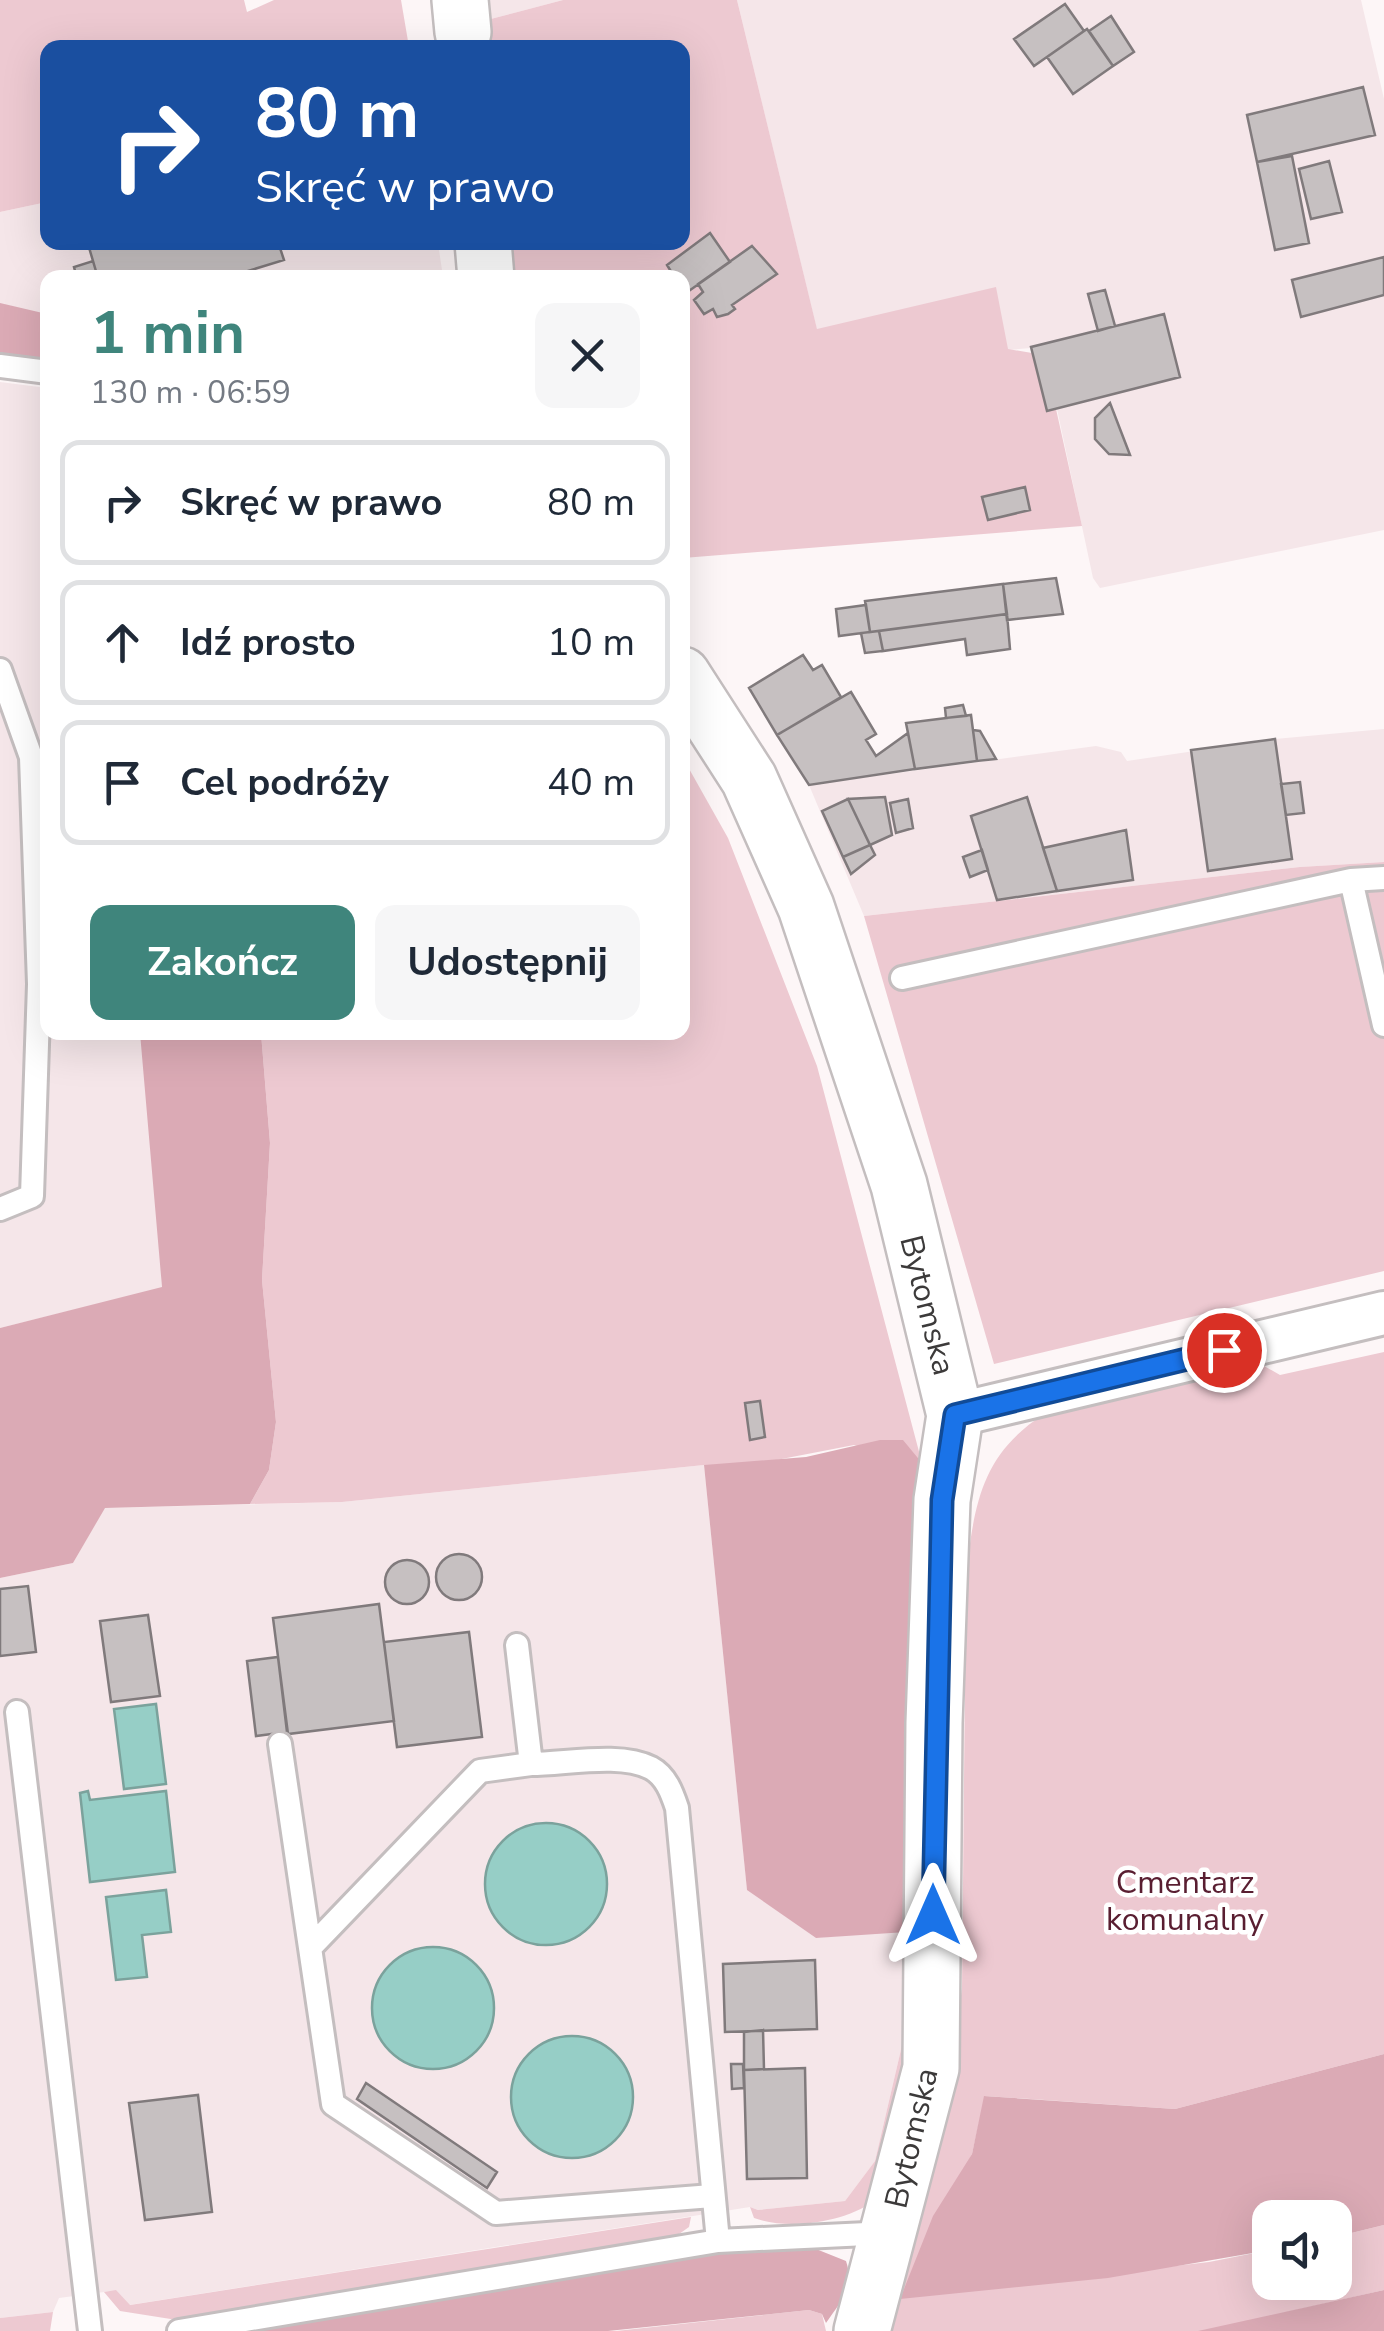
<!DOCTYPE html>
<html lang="pl">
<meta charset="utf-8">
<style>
:root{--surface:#fff;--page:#f6f6f7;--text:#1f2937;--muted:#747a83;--line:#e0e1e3;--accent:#3f857c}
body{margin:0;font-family:"Nunito Sans",sans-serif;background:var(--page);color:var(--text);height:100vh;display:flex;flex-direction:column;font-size:38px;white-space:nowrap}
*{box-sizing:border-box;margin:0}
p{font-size:32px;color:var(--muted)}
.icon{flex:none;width:55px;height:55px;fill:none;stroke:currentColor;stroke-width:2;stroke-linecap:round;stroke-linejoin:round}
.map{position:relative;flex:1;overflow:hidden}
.drawer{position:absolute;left:40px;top:270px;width:650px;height:770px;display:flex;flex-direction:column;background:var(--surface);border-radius:20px;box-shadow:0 10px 40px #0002}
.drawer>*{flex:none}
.top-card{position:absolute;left:40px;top:40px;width:650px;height:210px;border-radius:20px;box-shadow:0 10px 40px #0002;background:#1a4fa0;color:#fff;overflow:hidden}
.fabs{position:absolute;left:1252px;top:2200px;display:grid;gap:20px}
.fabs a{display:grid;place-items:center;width:100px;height:100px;border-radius:20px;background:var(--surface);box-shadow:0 10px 40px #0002;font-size:50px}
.pin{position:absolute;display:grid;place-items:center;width:85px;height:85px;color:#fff;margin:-42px;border:5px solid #fff;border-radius:50%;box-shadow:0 2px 10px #0007}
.me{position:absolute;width:110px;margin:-55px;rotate:0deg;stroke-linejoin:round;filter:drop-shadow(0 0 8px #0008)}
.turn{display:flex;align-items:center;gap:35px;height:210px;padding:0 50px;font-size:45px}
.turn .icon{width:130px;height:130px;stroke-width:2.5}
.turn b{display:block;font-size:70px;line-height:85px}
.round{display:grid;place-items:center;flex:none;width:105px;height:105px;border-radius:20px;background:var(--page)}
.overview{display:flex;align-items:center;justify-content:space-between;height:170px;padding:0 50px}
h1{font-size:60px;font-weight:700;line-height:75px;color:var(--accent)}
.cta{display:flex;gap:20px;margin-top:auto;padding:20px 50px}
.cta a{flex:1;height:115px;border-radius:20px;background:var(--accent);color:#fff;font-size:40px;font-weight:700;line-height:115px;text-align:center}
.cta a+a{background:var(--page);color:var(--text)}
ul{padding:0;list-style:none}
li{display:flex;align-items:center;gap:30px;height:125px;margin:0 20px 15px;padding:0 30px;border:5px solid var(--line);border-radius:20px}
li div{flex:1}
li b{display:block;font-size:38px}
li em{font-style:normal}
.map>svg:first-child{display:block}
</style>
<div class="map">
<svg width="1384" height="2331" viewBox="0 0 1384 2331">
<rect width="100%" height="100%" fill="#fdf6f7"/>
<!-- built -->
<path fill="#f5e6e9" d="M481 0H563L483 21Z
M737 0H1361L1384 99V530L1100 588 1093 578 1057 409 1047 411 1031 348 1008 350 817 330Z
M47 202 48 242 438 243 443 277 48 278 47 361 0 356V212Z
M0 382 47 388 48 1032 149 1033 162 1288 0 1328Z
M1384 729V862L1300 867 864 916 809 785 1096 746 1121 752 1127 761 1275 739Z
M704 1465 747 1889 816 1938 904 1930 903 2041 875 2161 845 2201 758 2210 750 2207 129 2305 116 2291 104 2292 59 2298 53 2312 0 2318V1578L73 1563 104 1508 342 1502Z"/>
<!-- green -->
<path fill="#edc9d1" d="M0 0H244L247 12 274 0H401L409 47 48 48 47 202 0 212Z
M563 0H737L817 329 996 287 1008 349 1032 353 1047 410 1056 409 1082 526 683 558 682 278 511 277 505 243 682 242V48L487 47 483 21Z
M683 758 728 838 817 1066 922 1463 854 1445 750 1465H704L342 1502 250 1504 269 1470 276 1422 262 1280 270 1143 261 1033 682 1032Z
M1384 862V1271L994 1364 864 916 1300 867Z
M1384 1352V2054L1175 2109 985 2096 972 2154 900 2298 1209 2262 1270 2250V2282H1335V2237L1384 2225V2290L1205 2331H892L949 2081 962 1988 966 1573C975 1503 981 1455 1044 1414L1250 1358 1280 1375Z
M904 1930 921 1931 923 2011 878 2198C849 2222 790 2231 754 2218L750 2207 758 2210 845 2201 875 2161 903 2041Z
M691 2217 689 2227 672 2239 177 2320 120 2311 104 2292 116 2290 130 2305Z
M809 2310 822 2314 826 2331H616Z
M53 2312 50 2331H0V2318Z"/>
<!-- forest -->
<path fill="#dbaab5" d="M0 303 47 314V361L0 356Z
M140 1033H261L270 1143 262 1280 276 1422 269 1470 250 1504 105 1508 73 1563 0 1578V1328L162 1287Z
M880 1440H903L922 1463 921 1931 816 1938 747 1890 704 1465 806 1457Z
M1384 2054V2225L1335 2237V2218H1270V2250L1108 2278 900 2299 933 2216 972 2154 984 2096 1175 2109Z
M816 2249 846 2261C855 2288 841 2301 826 2323L822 2314 809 2310 608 2331H253L691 2255Z
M1384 2290V2331H1198Z"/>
<!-- water -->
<path fill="#96cec6" stroke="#7ba29c" stroke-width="2.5" d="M156 1704 166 1784 124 1789 114 1709Z
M88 1791 90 1800 166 1791 175 1872 90 1882 80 1793Z
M485 1884a61 61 0 1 1 122 0a61 61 0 1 1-122 0Z
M166 1890 171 1932 142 1935 147 1977 116 1980 106 1897Z
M372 2008a61 61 0 1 1 122 0a61 61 0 1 1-122 0Z
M511 2097a61 61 0 1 1 122 0a61 61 0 1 1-122 0Z"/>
<!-- building -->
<path fill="#c6c0c1" stroke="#807a7c" stroke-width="2.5" d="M1065 4 1084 31 1034 66 1014 39Z
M1111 16 1134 52 1113 66 1089 31Z
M1087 29 1113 66 1073 94 1047 57Z
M1363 87 1375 135 1257 162 1247 115Z
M1292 156 1309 243 1275 250 1257 162Z
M1329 161 1342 212 1311 219 1299 169Z
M710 233 730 262 686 293 682 278H675L667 265Z
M278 242 284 260 225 278H98L88 244Z
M752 246 777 274 732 305 735 309 728 314 717 317 713 309 704 314 694 300 703 292 698 284Z
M1384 257V295L1301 317 1292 280Z
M93 261 98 278H77L74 267Z
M1105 290 1115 326 1098 331 1088 294Z
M1164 314 1180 377 1047 411 1031 347Z
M1110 403 1130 455 1109 454 1095 439V418Z
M1025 487 1030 510 988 520 982 497Z
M1056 578 1063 614 1007 620 1003 584Z
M1003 584 1007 614 870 632 865 601Z
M866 605 870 632 839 636 836 609Z
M1007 614 1010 649 967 655 965 639 883 651 879 631Z
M879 631 883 651 865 653 861 633Z
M803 655 813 670 822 665 841 697 777 735 749 688Z
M851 692 876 734 866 740 876 756 908 733 915 769 809 785 777 735Z
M963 705 966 716 946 718 945 708Z
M971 715 977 761 915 769 906 723Z
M973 730 980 731 996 759 977 761Z
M1275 739 1292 859 1208 871 1191 750Z
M1300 782 1304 813 1286 815 1281 784Z
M885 797 892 835 870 845 848 799Z
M1027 797 1057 891 997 900 971 816Z
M848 799 870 845 843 857 822 811Z
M908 799 913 828 896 833 890 803Z
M1126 830 1133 880 1057 891 1043 848Z
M870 845 875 855 851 874 843 857Z
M982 850 988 870 970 877 963 857Z
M760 1401 765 1437 750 1440 745 1403Z
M436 1577a23 23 0 1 1 46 0a23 23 0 1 1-46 0Z
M385 1582a22 22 0 1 1 44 0a22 22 0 1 1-44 0Z
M28 1586 36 1652 0 1656V1589Z
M379 1604 394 1721 288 1734 273 1618Z
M148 1615 160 1696 111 1702 100 1621Z
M469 1632 482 1737 397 1747 384 1642Z
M278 1657 287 1732 256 1736 247 1661Z
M815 1960 817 2029 725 2032 723 1964Z
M763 2030 764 2069 744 2070V2032Z
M731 2064H743L744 2088 732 2089Z
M805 2068 807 2178 747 2179 744 2070Z
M366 2083 497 2172 487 2188 357 2099Z
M198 2095 212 2212 145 2220 129 2103Z"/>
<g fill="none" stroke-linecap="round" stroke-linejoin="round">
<!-- lane casing -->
<g stroke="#c4bebf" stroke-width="28">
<path id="lane" d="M0 366 48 372
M0 670 31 757 39 984 32 1196 0 1209
M1351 880 1384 1025
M902 978 1351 880 1384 878
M17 1712 90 2331
M280 1744 333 2104 496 2213 712 2196
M531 1764C566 1764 620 1752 651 1768 666 1776 672 1793 677 1808L718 2241
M310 1948 480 1771 531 1764 517 1645
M179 2331 718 2241 888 2233"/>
</g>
<!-- street casing -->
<g stroke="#c4bebf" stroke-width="48">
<path id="street" d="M955 1415 1384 1313"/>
</g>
<!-- secondary casing -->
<g stroke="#c4bebf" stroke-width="60">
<path id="secondary" d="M460 0 463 32
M483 242 486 278
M682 675 749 779 806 907 899 1185 955 1415 942 1500 934 1723 931 2068 862 2331"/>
</g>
<!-- lane -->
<use href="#lane" stroke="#fff" stroke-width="22"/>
<!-- street -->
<use href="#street" stroke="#fff" stroke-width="42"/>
<!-- secondary -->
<use href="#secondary" stroke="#fff" stroke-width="55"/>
</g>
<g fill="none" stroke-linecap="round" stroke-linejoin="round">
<!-- route casing -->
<g stroke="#114b97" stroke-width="25">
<path id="route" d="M933 1915 942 1500 955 1415 1224 1350"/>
</g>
<!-- route -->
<use href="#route" stroke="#1a73e8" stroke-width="18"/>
</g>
<g text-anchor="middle" stroke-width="9" stroke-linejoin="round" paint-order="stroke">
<!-- street labels -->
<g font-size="32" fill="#3c3a3a" stroke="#fff">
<text transform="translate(928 1305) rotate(76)" y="11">Bytomska</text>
<text transform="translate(911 2138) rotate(-77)" y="11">Bytomska</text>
</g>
<!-- park labels -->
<g font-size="32" fill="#591e31" stroke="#fff">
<text x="1185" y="1893">Cmentarz<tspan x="1185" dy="37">komunalny</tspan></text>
</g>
</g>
</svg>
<div class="fabs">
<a><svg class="icon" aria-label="sound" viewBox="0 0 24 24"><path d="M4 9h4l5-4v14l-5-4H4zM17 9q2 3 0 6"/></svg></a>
</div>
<div class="pin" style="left:1224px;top:1350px;background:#d93025"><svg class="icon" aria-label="arrive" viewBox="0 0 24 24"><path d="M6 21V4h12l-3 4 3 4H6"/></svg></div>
<svg class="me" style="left:933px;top:1915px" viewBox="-20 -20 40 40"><path d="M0-17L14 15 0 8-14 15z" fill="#1a73e8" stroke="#fff" stroke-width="4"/></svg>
<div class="top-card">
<div class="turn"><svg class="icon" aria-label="right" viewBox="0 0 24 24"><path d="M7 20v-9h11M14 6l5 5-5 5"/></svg><div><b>80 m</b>Skręć w prawo</div></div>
</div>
<section class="drawer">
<div class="overview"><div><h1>1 min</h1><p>130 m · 06:59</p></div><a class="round"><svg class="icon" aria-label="close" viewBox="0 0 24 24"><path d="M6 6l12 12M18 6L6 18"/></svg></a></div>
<ul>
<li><svg class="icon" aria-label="right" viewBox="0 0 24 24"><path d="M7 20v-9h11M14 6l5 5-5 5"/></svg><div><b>Skręć w prawo</b></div><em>80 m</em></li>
<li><svg class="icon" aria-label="ahead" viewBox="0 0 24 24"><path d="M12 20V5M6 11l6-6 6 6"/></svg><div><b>Idź prosto</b></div><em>10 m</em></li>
<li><svg class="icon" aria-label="arrive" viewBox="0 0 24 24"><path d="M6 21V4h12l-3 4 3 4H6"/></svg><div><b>Cel podróży</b></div><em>40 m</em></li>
</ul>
<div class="cta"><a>Zakończ</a><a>Udostępnij</a></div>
</section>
</div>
